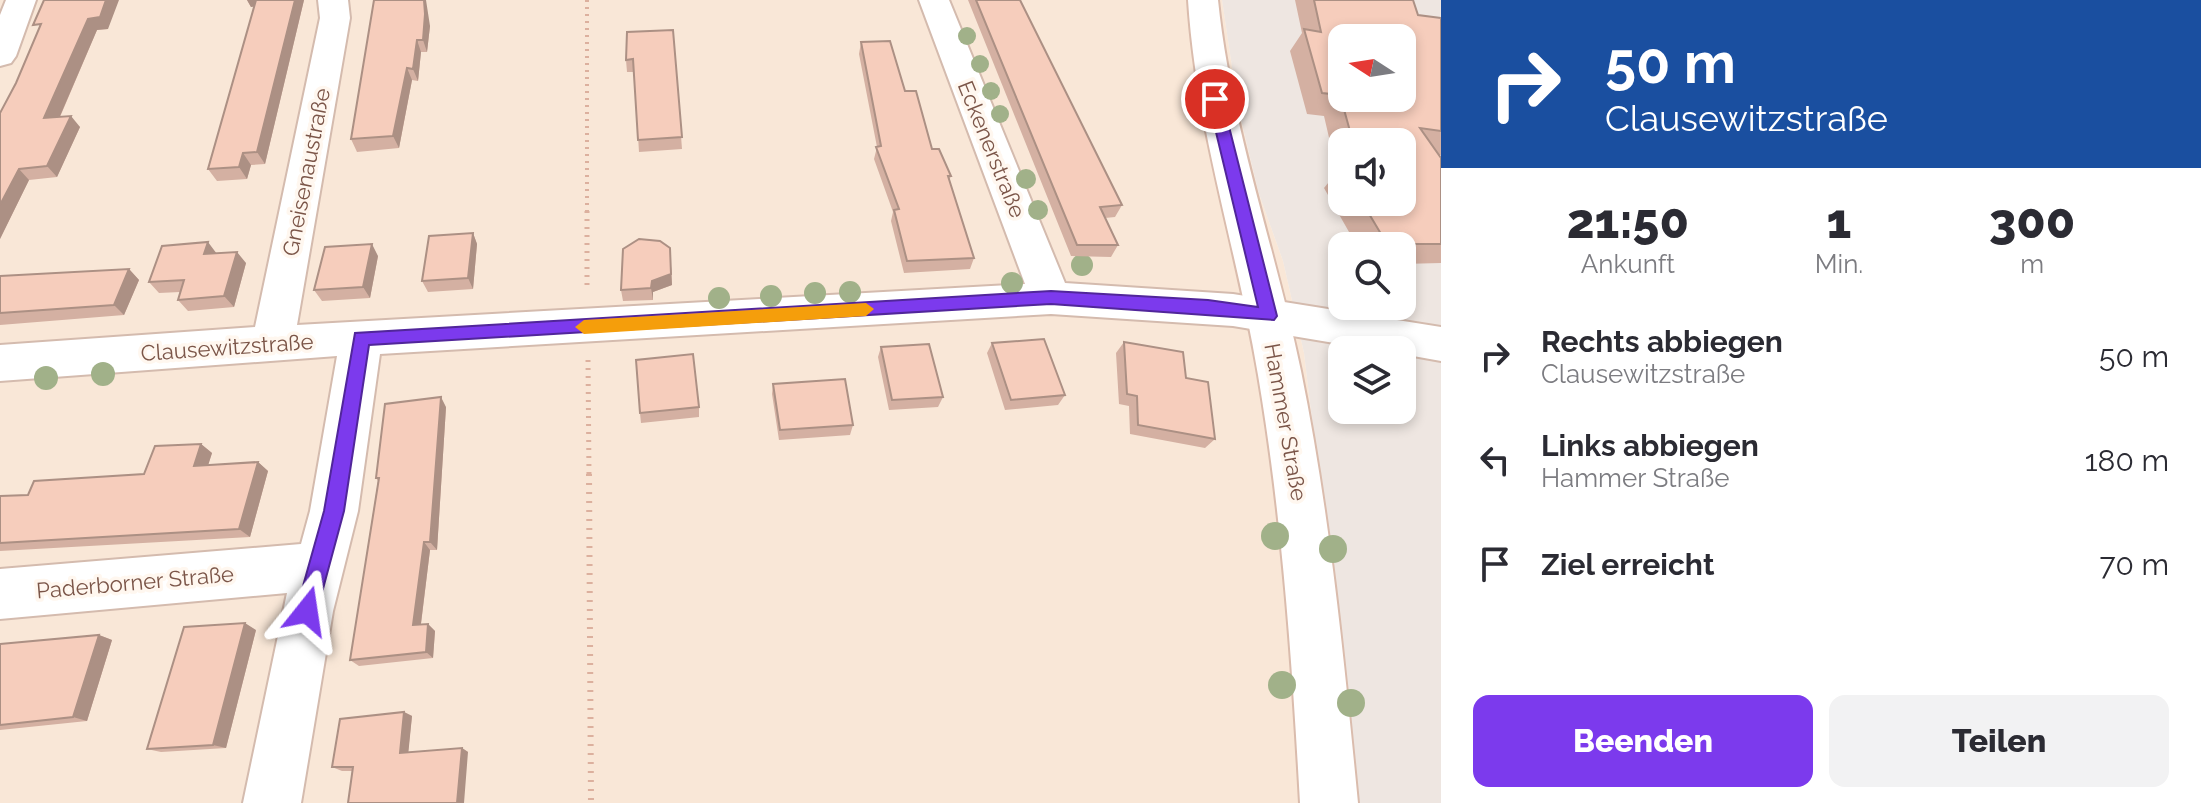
<!DOCTYPE html>
<html lang="de">
<meta charset="utf-8">
<style>
:root{--surface:#fff;--page:#f2f2f3;--text:#2b2b33;--muted:#7c7c81;--accent:#7c3aed}
body{margin:0;font-family:Raleway,sans-serif;background:var(--page);color:var(--text);height:100vh;display:flex;flex-direction:column;font-size:30px;white-space:nowrap}
*{box-sizing:border-box;margin:0}
p{font-size:26px;color:var(--muted)}
.icon{flex:none;width:44px;height:44px;fill:none;stroke:currentColor;stroke-width:2;stroke-linecap:round;stroke-linejoin:round}
.map{position:relative;flex:1;overflow:hidden}
.side{display:flex;flex-direction:column;background:var(--surface);width:760px}
.side>*{flex:none}
.hud{background:#1a4fa0;color:#fff;overflow:hidden}
.needle{width:52px;rotate:282deg}
.controls{position:absolute;left:1328px;top:24px;display:grid;gap:16px}
.controls a{display:grid;place-items:center;width:88px;height:88px;border-radius:16px;background:var(--surface);box-shadow:0 4px 12px #0003;font-size:40px}
.pin{position:absolute;display:grid;place-items:center;width:68px;height:68px;color:#fff;margin:-34px;border:4px solid #fff;border-radius:50%;box-shadow:0 2px 8px #0007}
.me{position:absolute;width:88px;margin:-44px;rotate:15deg;stroke-linejoin:round;filter:drop-shadow(0 0 6px #0008)}
.turn{display:flex;align-items:center;gap:28px;height:168px;padding:0 32px;font-size:36px}
.turn .icon{width:104px;height:104px;stroke-width:2.5}
.turn b{display:block;font-size:56px;line-height:68px}
.eta{display:flex;justify-content:space-evenly;align-items:center;height:136px;text-align:center}
.eta b{font-size:48px;font-weight:800;line-height:56px}
.cta{display:flex;gap:16px;margin-top:auto;padding:16px 32px}
.cta a{flex:1;height:92px;border-radius:16px;background:var(--accent);color:#fff;font-size:32px;font-weight:800;line-height:92px;text-align:center}
.cta a+a{background:var(--page);color:var(--text)}
ul{padding:0;list-style:none}
li{display:flex;align-items:center;gap:24px;height:104px;padding:0 32px}
li div{flex:1}
li b{display:block;font-size:30px}
li em{font-style:normal}
main{display:flex;flex:1;min-height:0}
.map>svg:first-child{display:block}
</style>
<main>
<div class="map">
<svg width="1441" height="803" viewBox="0 0 1441 803">
<rect width="100%" height="100%" fill="#fef3e7"/>
<!-- residential -->
<path fill="#f9e7d7" d="M0 0H1222L1238 107 1258 191 1283 261 1304 353 1358 803H0Z"/>
<!-- industrial -->
<path fill="#eee6e1" fill-rule="evenodd" d="M1222 0H1441V803H1358L1304 353 1283 261 1258 191 1238 107ZM1342 38H1402V98H1342ZM1342 142H1402V202H1342ZM1342 246H1402V306H1342ZM1342 350H1402V410H1342Z"/>
<g fill="none" stroke-linecap="round" stroke-linejoin="round">
<!-- minor casing -->
<g stroke="#d4bbae" stroke-width="4">
<path id="minor" d="M6 0H36L16 56 11 63 0 66V15Z
M318 0H348L350 18 297 325 1025 284 919 0H949L1065 283 1233 294 1441 327V361L1402 354V350H1376L1233 326 1051 314 380 354 358 511 333 611 301 803H243L287 593 0 619V569L301 544 310 511 337 356 0 381V345L255 327 320 18Z"/>
</g>
<!-- secondary casing -->
<g stroke="#dabcad" stroke-width="4">
<path id="secondary" d="M1188 0H1218C1231 127 1275 247 1301 371 1330 514 1344 659 1358 803H1300C1292 660 1282 516 1258 375 1237 249 1196 128 1188 0Z"/>
</g>
<!-- path-far2 -->
<path stroke="#dcb09e" stroke-width="4" stroke-dasharray="2 5" stroke-linecap="butt" d="M587 0V213"/>
<!-- path-far1 -->
<path stroke="#dcb09e" stroke-width="5" stroke-dasharray="2 6" stroke-linecap="butt" d="M587 211V290
M588 360 589 476"/>
<!-- path -->
<path stroke="#dcb09e" stroke-width="6" stroke-dasharray="2 7" stroke-linecap="butt" d="M589 474 591 803"/>
<!-- minor -->
<use href="#minor" fill="#fff" fill-rule="evenodd"/>
<!-- secondary -->
<use href="#secondary" fill="#fff" fill-rule="evenodd"/>
</g>
<!-- trees -->
<g fill="#a1b189">
<circle cx="967" cy="36" r="9"/>
<circle cx="980" cy="64" r="9"/>
<circle cx="991" cy="91" r="9"/>
<circle cx="1000" cy="114" r="9"/>
<circle cx="1026" cy="179" r="10"/>
<circle cx="1038" cy="210" r="10"/>
<circle cx="1082" cy="265" r="11"/>
<circle cx="1012" cy="283" r="11"/>
<circle cx="850" cy="292" r="11"/>
<circle cx="815" cy="293" r="11"/>
<circle cx="771" cy="296" r="11"/>
<circle cx="719" cy="298" r="11"/>
<circle cx="103" cy="374" r="12"/>
<circle cx="46" cy="378" r="12"/>
<circle cx="1275" cy="536" r="14"/>
<circle cx="1333" cy="549" r="14"/>
<circle cx="1282" cy="685" r="14"/>
<circle cx="1351" cy="703" r="14"/>
</g>
<!-- wall -->
<path fill="#d4b0a2" fill-rule="evenodd" d="M247 0H304L265 164 251 165 247 179 217 181 208 169 255 6 251 7Z
M374 0 430 26 427 52H421L418 81 412 80 399 148 357 152 351 139Z
M968 0H1020L1122 205 1115 217 1105 218 1118 245 1111 257 1071 256Z
M1295 0H1413L1418 15 1441 18V155H1439L1441 158V263L1402 264V246H1357L1324 188 1337 172 1324 116 1307 114 1290 51 1302 33ZM1342 142H1402V202H1342Z
M108 29 97 30 60 117 80 127 57 177 29 180 0 239 16 83 38 31Z
M673 30 682 149 639 152 634 72H627L626 60Z
M861 42 905 91 932 149 951 176 949 181 974 258 970 269 904 273 891 221 893 212 874 159 877 147 859 54Z
M473 233 477 244 473 289 428 292 422 281Z
M670 248 672 285 653 292V300L623 301 621 290Z
M216 253 246 263 234 307 188 311 178 300 180 292 159 293 149 282Z
M378 256 370 298 322 301 314 290Z
M129 269 139 280 124 315 0 325V276Z
M1124 342 1186 378 1215 439 1205 448 1130 434 1129 406 1119 404 1116 353Z
M992 343 1065 395 1058 405 1005 410 987 353Z
M881 347 943 397 938 407 889 410 878 357Z
M773 384 853 425 850 435 779 440 772 394Z
M446 407 437 550H430L421 624H428L435 631 433 658 359 666 350 660 378 481 376 478Z
M699 407V417L641 423 640 413Z
M201 444 212 453 208 465 258 462 268 471 250 537 0 551V496L28 495 144 474Z
M256 630 226 748 161 752 147 749Z
M99 635 112 640 87 721 0 730V644Z
M404 712 412 716 408 752 462 748 468 752 353 771H342L332 767Z"/>
<!-- shaded-wall -->
<path fill="#ac9084" d="M106 0H119L108 29 97 30 54 130 44 118 88 19Z
M247 0H262L265 5 251 7Z
M295 0H307H304L265 164 257 152Z
M424 0H426L430 26 427 52 423 40Z
M417 40 421 52 418 81 413 69Z
M407 68 412 80 399 148 393 136Z
M71 116 80 127 57 177 47 166Z
M243 153 251 165 247 179 239 167Z
M19 169 29 180 0 239V205Z
M473 233 477 244 473 289 468 278Z
M208 242 217 254H204Z
M372 244 378 256 370 298 363 287Z
M670 248 672 285 653 292V300L651 288 652 281Z
M237 252 246 263 234 307 224 296Z
M129 269 139 280 124 315 114 305Z
M441 397 446 407 437 550 430 542Z
M201 444 212 453 205 475 194 466Z
M258 462 268 471 250 537 239 529Z
M424 542 430 550 420 631 413 625Z
M245 623 256 630 226 748 213 745Z
M428 624 435 631 433 658 426 652Z
M99 635 112 640 87 721 73 717Z
M404 712 412 716 408 756 400 753Z
M462 748 468 752 464 803H457Z"/>
<!-- building -->
<path fill="#f6cdbc" stroke="#ac9084" stroke-width="2" fill-rule="evenodd" d="M44 0H106L100 17 88 19 44 118 71 116 47 166 19 169 0 205V113L16 83 41 24 33 25Z
M256 0H295L257 152 243 153 239 167 208 169Z
M374 0H424L425 14 423 40H417L413 69 407 68 393 136 351 139Z
M976 0H1020L1122 205 1100 207 1118 245H1077Z
M1314 0H1413L1418 15 1441 18V131L1420 128 1441 158V244H1387L1362 202H1402V142H1353L1340 95 1322 93 1304 29 1321 32ZM1342 38H1402V98H1342Z
M673 30 682 137 638 140 633 59 626 60 627 32Z
M890 41 905 91H916L932 149H939L951 176H948L974 258 907 261 894 210 899 209 876 147 881 146 861 42Z
M473 233 468 278 422 281 429 236Z
M639 239 660 241 670 248 671 274 652 281 651 288 621 290 623 249Z
M208 242 204 254 237 252 224 296 178 300 184 280 149 282 162 246Z
M372 244 363 287 314 290 325 247Z
M129 269 114 305 0 313V276Z
M1044 339 1065 395 1011 400 992 343Z
M1124 342 1183 352 1186 378 1208 382 1215 439 1138 425 1137 396 1127 394Z
M929 344 943 397 892 400 881 347Z
M693 354 699 407 640 413 636 360Z
M845 379 853 425 780 430 773 384Z
M441 397 430 542H424L413 625 428 624 426 652 350 660 379 478H376L385 404Z
M201 444 194 466 258 462 239 529 0 543V496L28 495 34 481 144 474 155 446Z
M245 623 213 745 147 749 184 627Z
M99 635 73 717 0 725V644Z
M404 712 400 753 462 748 457 803H348L353 767H332L340 719Z"/>
<!-- route -->
<path fill="#7c3aed" stroke="#51269a" stroke-width="2" d="M1215 94 1222 99 1277 316 1274 320 1051 304 369 345 344 511 317 611 314 619 307 622 299 619 296 611 324 511 355 333 1051 291 1208 300 1258 307 1208 99Z"/>
<!-- slow -->
<path fill="#f59e0b" d="M866 303 874 309 866 316 584 334 575 327 584 320Z"/>
<g text-anchor="middle" stroke-width="7" stroke-linejoin="round" paint-order="stroke">
<!-- street labels -->
<g font-size="22" fill="#7b5548" stroke="#fff7ef">
<text transform="translate(992 149) rotate(68)" y="8">Eckenerstraße</text>
<text transform="translate(306 172) rotate(-79)" y="8">Gneisenaustraße</text>
<text transform="translate(227 347) rotate(-4)" y="8">Clausewitzstraße</text>
<text transform="translate(1286 422) rotate(80)" y="8">Hammer Straße</text>
<text transform="translate(135 582) rotate(-5)" y="8">Paderborner Straße</text>
</g>
</g>
</svg>
<div class="controls">
<a><svg class="needle" viewBox="-14 -14 28 28"><path d="M0-13l5 13h-10z" fill="#e53935"/><path d="M0 13l5-13h-10z" fill="#7c7c81"/></svg></a>
<a><svg class="icon" aria-label="sound" viewBox="0 0 24 24"><path d="M4 9h4l5-4v14l-5-4H4zM17 9q2 3 0 6"/></svg></a>
<a><svg class="icon" aria-label="search" viewBox="0 0 24 24"><circle cx="10" cy="10" r="6"/><path d="M15 15l6 6"/></svg></a>
<a><svg class="icon" aria-label="layers" viewBox="0 0 24 24"><path d="M12 4l9 5-9 5-9-5zM3 14l9 5 9-5"/></svg></a>
</div>
<div class="pin" style="left:1215px;top:99px;background:#d93025"><svg class="icon" aria-label="arrive" viewBox="0 0 24 24"><path d="M6 21V4h12l-3 4 3 4H6"/></svg></div>
<svg class="me" style="left:307px;top:611px" viewBox="-20 -20 40 40"><path d="M0-17L14 15 0 8-14 15z" fill="#7c3aed" stroke="#fff" stroke-width="4"/></svg>
</div>
<section class="side">
<div class="hud">
<div class="turn"><svg class="icon" aria-label="right" viewBox="0 0 24 24"><path d="M7 20v-9h11M14 6l5 5-5 5"/></svg><div><b>50 m</b>Clausewitzstraße</div></div>
</div>
<div class="eta">
<div><b>21:50</b><p>Ankunft</p></div>
<div><b>1</b><p>Min.</p></div>
<div><b>300</b><p>m</p></div>
</div>
<ul>
<li><svg class="icon" aria-label="right" viewBox="0 0 24 24"><path d="M7 20v-9h11M14 6l5 5-5 5"/></svg><div><b>Rechts abbiegen</b><p>Clausewitzstraße</p></div><em>50 m</em></li>
<li><svg class="icon" aria-label="left" viewBox="0 0 24 24"><path d="M17 20v-9H6M10 6l-5 5 5 5"/></svg><div><b>Links abbiegen</b><p>Hammer Straße</p></div><em>180 m</em></li>
<li><svg class="icon" aria-label="arrive" viewBox="0 0 24 24"><path d="M6 21V4h12l-3 4 3 4H6"/></svg><div><b>Ziel erreicht</b></div><em>70 m</em></li>
</ul>
<div class="cta"><a>Beenden</a><a>Teilen</a></div>
</section>
</main>
